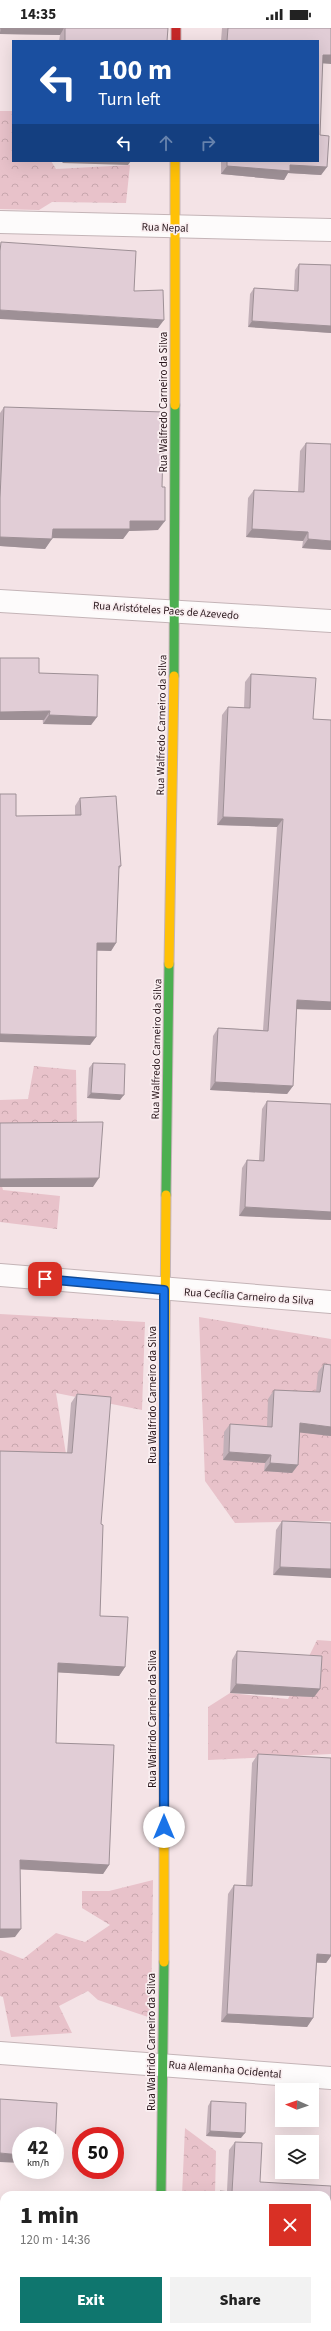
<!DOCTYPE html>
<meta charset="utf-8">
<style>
:root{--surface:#fff;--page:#f2f2f2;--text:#222;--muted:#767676;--accent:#0f766e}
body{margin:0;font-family:"Source Sans 3",sans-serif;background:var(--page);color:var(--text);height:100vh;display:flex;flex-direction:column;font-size:15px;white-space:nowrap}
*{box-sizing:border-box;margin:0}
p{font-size:13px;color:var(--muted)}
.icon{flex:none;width:22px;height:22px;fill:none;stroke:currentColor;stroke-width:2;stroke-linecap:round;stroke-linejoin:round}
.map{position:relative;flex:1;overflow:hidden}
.drawer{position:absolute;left:0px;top:2163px;width:331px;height:140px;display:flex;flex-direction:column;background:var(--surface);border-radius:12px 12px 0 0;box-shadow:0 4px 16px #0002}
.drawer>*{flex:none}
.top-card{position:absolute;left:12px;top:12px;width:307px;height:122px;border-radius:0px;box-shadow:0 4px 16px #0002;background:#1a4fa0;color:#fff;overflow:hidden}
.needle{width:26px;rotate:272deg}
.buttons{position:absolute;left:275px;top:2055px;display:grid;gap:8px}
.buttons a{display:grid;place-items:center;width:44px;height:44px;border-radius:0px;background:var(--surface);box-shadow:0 4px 16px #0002;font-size:20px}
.speed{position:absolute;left:12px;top:2099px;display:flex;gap:8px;font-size:20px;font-weight:700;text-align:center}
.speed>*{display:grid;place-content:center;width:52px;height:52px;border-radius:50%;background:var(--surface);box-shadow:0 4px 16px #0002;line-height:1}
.speed small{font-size:10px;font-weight:400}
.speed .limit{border:6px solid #d22;background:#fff;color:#111}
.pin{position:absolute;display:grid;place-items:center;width:34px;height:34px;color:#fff;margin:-17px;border-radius:8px;box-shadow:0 2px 6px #0006}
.me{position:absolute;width:44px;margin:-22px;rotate:0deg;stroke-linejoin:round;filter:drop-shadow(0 0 3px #0008)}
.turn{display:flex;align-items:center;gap:14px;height:84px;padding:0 20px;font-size:18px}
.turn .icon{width:52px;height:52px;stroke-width:2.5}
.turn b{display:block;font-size:28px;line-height:34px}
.lanes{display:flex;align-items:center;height:38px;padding:0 20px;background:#0003;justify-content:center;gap:20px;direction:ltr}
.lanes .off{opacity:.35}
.round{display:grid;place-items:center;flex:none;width:42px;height:42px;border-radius:0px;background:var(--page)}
.overview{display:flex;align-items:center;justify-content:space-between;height:68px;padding:0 20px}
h1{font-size:24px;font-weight:800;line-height:30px}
.action{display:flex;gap:8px;margin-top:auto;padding:8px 20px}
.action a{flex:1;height:46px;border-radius:0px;background:var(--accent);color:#fff;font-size:16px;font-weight:800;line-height:46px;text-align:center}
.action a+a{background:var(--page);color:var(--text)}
.status{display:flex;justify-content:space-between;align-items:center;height:28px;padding:0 20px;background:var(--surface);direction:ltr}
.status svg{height:11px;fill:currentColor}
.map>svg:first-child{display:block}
</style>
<div class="status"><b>14:35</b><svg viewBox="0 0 49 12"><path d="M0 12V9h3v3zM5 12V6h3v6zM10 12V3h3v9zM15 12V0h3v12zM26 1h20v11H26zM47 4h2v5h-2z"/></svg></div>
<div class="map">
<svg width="331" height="2303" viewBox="0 0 331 2303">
<defs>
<pattern id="forest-crowns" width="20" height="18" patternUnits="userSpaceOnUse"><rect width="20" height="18" fill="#e8c2ca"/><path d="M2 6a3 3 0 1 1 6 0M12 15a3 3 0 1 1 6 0" fill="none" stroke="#c7a6ad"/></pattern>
</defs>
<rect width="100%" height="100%" fill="#f4e3e6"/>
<!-- forest -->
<path fill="url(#forest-crowns)" d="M0 83H13V133H51L56 141 130 137 126 175 52 174 39 182 0 181Z
M34 1038 76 1042 77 1098 0 1119V1072L28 1071Z
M0 1151 3 1162 60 1168 57 1201 0 1194Z
M0 1286 145 1294 142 1382 56 1365 67 1432 0 1429Z
M199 1289 331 1311V1493L235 1495 205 1453Z
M317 1612 331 1613V1726L208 1732V1679L230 1665 288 1671Z
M153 1852 151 1990 98 1972 88 1963 59 1978 72 2005 11 2009 3 1969 0 1968V1922L23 1931 56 1905 85 1914 110 1897 82 1880V1863H109Z
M185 2100 216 2123 215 2167H182Z
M177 2299H317V2303H176Z"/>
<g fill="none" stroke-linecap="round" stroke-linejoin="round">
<!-- street casing -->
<g stroke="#c4b4b7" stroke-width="24">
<path id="street" d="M0 194 331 202
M0 573 331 593
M0 1247 331 1274
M0 2025 331 2050"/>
</g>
<!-- fast casing -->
<g stroke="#c4b4b7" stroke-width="11">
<path id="fast" d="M174 648 175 377
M166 1167 169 936
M161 2167 164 1934"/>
</g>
<!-- slow casing -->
<g stroke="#c4b4b7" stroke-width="11">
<path id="slow" d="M175 133V377
M169 936 174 648
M164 1436 166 1167
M164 1687V1934"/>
</g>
<!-- jam casing -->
<g stroke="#c4b4b7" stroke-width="11">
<path id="jam" d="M176 0V13
M164 1436V1687
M158 2299V2303"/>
</g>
<!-- street -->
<use href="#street" stroke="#fdfbfb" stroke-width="22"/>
<!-- fast -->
<use href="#fast" stroke="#4caf50" stroke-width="9"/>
<!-- slow -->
<use href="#slow" stroke="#ffc107" stroke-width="9"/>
<!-- jam -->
<use href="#jam" stroke="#c62828" stroke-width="9"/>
</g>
<!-- wall -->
<path fill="#c2b0b8" d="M0 0H168L167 13H59L60 7 0 6Z
M222 0H331L322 36 320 107 327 139 321 147 288 145 284 152 221 146V133H318V13H221Z
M299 236 331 237V305L248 299 250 266 254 260 294 262 295 242Z
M4 379 158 502 129 503 123 511 52 510 45 521 0 518V385Z
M306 415 331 522 302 520 303 513 246 509 248 470 254 462 298 464 300 423Z
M39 645 97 689 91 697 43 696Z
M251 646 313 691 331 692V982L297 981 293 1058 287 1066 210 1062 213 1008 218 1000 263 1002 277 799 217 797 222 687 228 679 244 680 245 654Z
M80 770 121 838 119 841 116 915 111 923H97L96 1009 90 1017 16 788 75 787V778Z
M93 1035 120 1072 87 1070 89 1040Z
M267 1073 331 1076V1192L239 1188 242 1140 247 1132H259L262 1081Z
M324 1336 331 1337V1408L300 1404 298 1437 292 1445 264 1443 265 1435 223 1432 224 1404 230 1396 267 1398 268 1371 274 1362 316 1364 318 1344Z
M77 1366 101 1496 100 1588 125 1639 119 1648 57 1644 56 1715 109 1837 103 1846 20 1841 15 1909 0 1910V1423L67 1425 71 1375Z
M282 1493 331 1495 273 1547 276 1502Z
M237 1623 320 1661 314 1669 230 1665 232 1632Z
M258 1726 331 1928 326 1935H317L313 1990 307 1999 221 1994 228 1866 234 1857 246 1858 252 1735Z
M211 2073 241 2110 206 2108 208 2078Z
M235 2114 260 2154 327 2167H217L220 2163H227L229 2122Z"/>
<!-- shaded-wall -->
<path fill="#9e9096" d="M0 0H64L60 7 0 6Z
M323 27H331V36L318 35Z
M64 133H131L128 137 62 135Z
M290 137 327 139 321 147 288 145 284 152 221 146 227 138Z
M0 282 164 292 158 300 0 291Z
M252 293 331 298V305L248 299Z
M130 493H165L158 502 129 503 123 511 46 510 53 501Z
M252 501 308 504 303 513 246 509Z
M0 509 52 511 45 521 0 518Z
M308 511 331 513V522L302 520Z
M50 683 44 692H0V684Z
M49 687 97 689 91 697 43 696Z
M223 789 283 791 277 799 217 797Z
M97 915H116L111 923 92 922Z
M297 972 331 974V982L291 981Z
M0 1006 96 1009 90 1017 0 1014Z
M215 1054 293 1058 287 1066 210 1062Z
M91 1065 124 1067 120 1072 87 1070Z
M99 1150 93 1159H0V1151Z
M245 1179 331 1184V1192L239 1188Z
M300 1395 331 1399V1408L295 1404Z
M229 1424 271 1427 265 1435 223 1432Z
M270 1435 298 1437 292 1445 264 1443Z
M280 1539 331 1541V1550L273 1547Z
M58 1635 125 1639 119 1648 51 1644Z
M236 1656 320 1661 314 1669 230 1665Z
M20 1832 109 1837 103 1846 14 1841Z
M0 1901H21L15 1909 0 1910Z
M331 1921V1928L326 1935 311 1934 317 1926Z
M227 1986 313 1990 307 1999 221 1994Z
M210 2103 245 2105 241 2110 206 2108Z
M0 2125 21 2127V2135L0 2134Z
M327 2201H331V2209H327Z"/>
<!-- building -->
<path fill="#e1cdd6" stroke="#9e9096" d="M0 0H1V4H0Z
M65 0H168L167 13H65Z
M228 0H331V27H323L320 107 329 108 327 139 290 137V143L227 138V133H318V13H227Z
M1 214 136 223 134 263 163 262 164 292 0 282V223Z
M299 236 331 237V298L252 293 254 260 298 263Z
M4 379 164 384 162 459H165V493H130V501H53L52 511 0 509V470Z
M306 415 331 416V513L308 511V504L252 501 254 462 304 464Z
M0 630H39V645L98 647 97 689 49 687 50 683 0 684Z
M251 646 316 650 313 691 331 692V974L297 972 293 1058 215 1054 218 1000 268 1003 283 791 223 789 228 679 250 680Z
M0 766H16V788L81 787 80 770 116 768 121 838H119L116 915H97L96 1009 0 1006Z
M93 1035 125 1036 124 1067 91 1065Z
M267 1073 331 1076V1184L245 1179 247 1132 264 1133Z
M103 1094 99 1150 0 1151V1095Z
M324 1336 331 1337V1399L300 1395 298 1437 270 1435 271 1427 229 1424 230 1396 272 1399 274 1362 320 1364Z
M77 1366 111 1369 101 1496 103 1497 100 1588 128 1589 125 1639 58 1635 56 1715 114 1717 109 1837 20 1832 21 1901H0V1423L72 1425Z
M282 1493 331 1495V1541L280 1539Z
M237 1623 322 1628 320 1661 236 1656Z
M258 1726 331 1730V1927L317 1926 313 1990 227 1986 234 1857 252 1858Z
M0 2071 57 2075 55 2117V2108H21V2127L0 2125Z
M211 2073 246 2075 245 2105 210 2103Z
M235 2114 262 2115 260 2154 331 2158V2201H327V2167H220V2163L232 2164Z
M0 2294H4V2299H81V2303H0Z"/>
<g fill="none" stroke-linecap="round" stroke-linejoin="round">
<!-- route casing -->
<g stroke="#114b97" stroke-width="10">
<path id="route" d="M45 1251 164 1262V1799"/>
</g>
<!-- route -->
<use href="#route" stroke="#1a73e8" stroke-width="7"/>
</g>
<g text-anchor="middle" stroke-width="3.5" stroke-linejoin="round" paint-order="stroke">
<!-- street labels -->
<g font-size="11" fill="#29161b" stroke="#faeff1">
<text transform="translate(165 199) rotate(2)" y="4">Rua Nepal</text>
<text transform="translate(163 374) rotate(-90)" y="4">Rua Walfredo Carneiro da Silva</text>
<text transform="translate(166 582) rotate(4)" y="4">Rua Aristóteles Paes de Azevedo</text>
<text transform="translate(161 697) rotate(-89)" y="4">Rua Walfredo Carneiro da Silva</text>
<text transform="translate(156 1021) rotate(-89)" y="4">Rua Walfredo Carneiro da Silva</text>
<text transform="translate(249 1268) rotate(4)" y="4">Rua Cecília Carneiro da Silva</text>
<text transform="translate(152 1367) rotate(-90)" y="4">Rua Walfrido Carneiro da Silva</text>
<text transform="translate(152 1691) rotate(-90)" y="4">Rua Walfrido Carneiro da Silva</text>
<text transform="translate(151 2014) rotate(-90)" y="4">Rua Walfrido Carneiro da Silva</text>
<text transform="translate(225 2041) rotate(5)" y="4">Rua Alemanha Ocidental</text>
</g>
</g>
</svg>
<div class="buttons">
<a><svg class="needle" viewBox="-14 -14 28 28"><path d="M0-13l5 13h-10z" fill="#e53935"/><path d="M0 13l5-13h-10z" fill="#767676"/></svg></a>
<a><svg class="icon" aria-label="layers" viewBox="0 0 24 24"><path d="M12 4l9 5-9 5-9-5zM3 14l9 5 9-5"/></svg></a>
</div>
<div class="speed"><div>42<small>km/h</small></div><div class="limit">50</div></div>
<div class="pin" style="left:45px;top:1251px;background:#d93025"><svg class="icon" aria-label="arrive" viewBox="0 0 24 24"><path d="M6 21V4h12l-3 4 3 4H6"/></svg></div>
<svg class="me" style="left:164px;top:1799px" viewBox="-20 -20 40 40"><circle r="19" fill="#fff"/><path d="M0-13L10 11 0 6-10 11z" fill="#1a73e8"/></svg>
<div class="top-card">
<div class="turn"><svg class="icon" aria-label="left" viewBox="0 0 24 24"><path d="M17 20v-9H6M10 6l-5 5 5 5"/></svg><div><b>100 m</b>Turn left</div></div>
<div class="lanes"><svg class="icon" aria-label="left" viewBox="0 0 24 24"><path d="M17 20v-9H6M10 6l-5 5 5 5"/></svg><svg class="icon off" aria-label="ahead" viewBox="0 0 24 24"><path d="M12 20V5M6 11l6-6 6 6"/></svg><svg class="icon off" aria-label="right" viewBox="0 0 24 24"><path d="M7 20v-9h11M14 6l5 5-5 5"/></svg></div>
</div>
<section class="drawer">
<div class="overview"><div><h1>1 min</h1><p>120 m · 14:36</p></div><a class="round" style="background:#d93025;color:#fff"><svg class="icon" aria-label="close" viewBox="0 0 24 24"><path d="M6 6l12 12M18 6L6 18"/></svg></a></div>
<div class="action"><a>Exit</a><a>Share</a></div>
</section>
</div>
